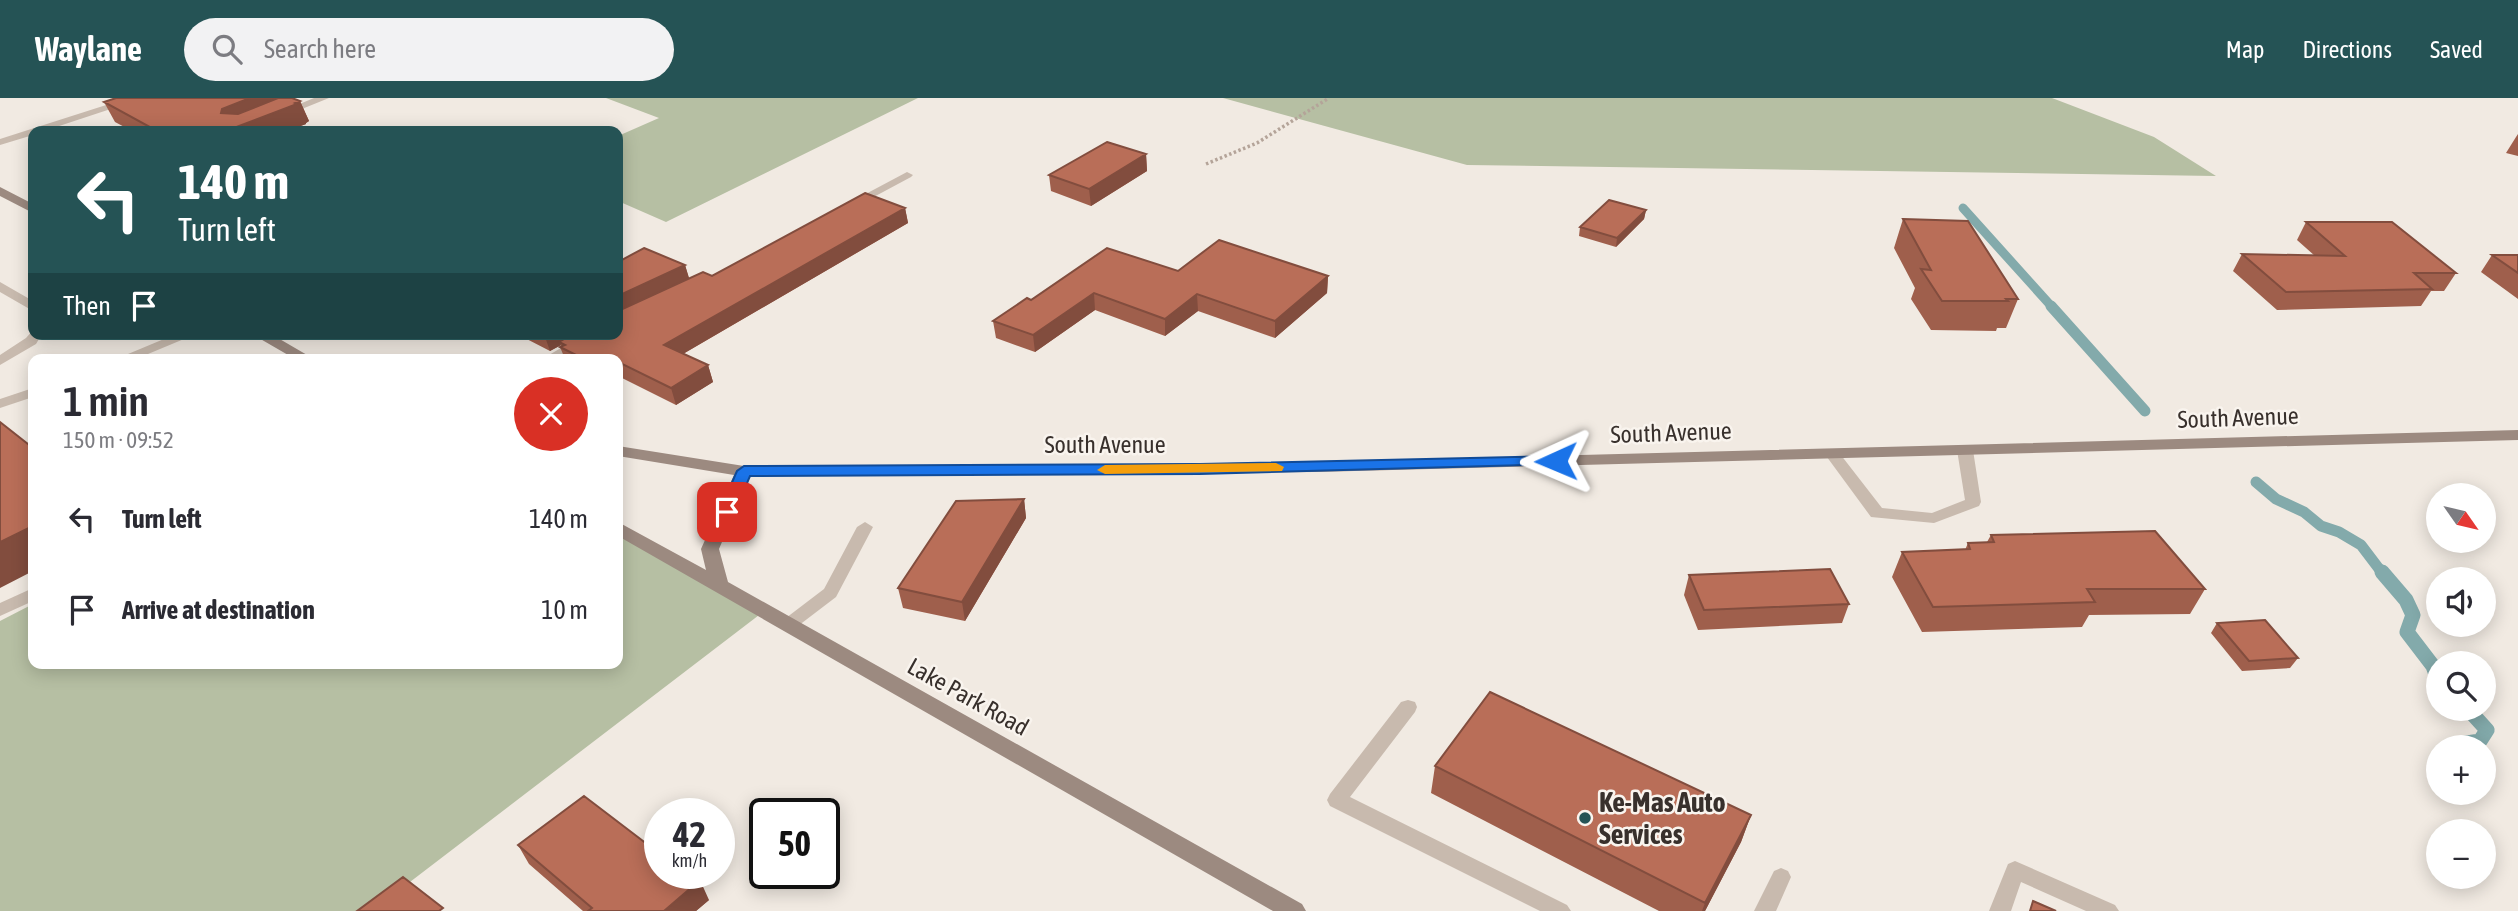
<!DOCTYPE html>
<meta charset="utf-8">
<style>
:root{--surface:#fff;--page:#f2f2f3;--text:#2b2b33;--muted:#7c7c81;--accent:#255355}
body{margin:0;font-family:"Asap Condensed",sans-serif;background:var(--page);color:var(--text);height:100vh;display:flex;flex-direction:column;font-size:26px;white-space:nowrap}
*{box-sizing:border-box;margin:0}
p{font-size:23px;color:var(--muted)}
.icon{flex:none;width:38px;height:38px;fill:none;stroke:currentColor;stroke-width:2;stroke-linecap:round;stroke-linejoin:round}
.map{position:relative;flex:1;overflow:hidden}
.details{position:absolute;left:28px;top:256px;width:595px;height:315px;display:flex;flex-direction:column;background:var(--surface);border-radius:14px;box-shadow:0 4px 18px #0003}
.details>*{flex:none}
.hud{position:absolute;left:28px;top:28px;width:595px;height:214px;border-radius:14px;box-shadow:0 4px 18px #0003;background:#255355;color:#fff;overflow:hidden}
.needle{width:46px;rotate:124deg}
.buttons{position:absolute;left:2426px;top:385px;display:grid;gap:14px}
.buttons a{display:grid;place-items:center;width:70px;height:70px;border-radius:50%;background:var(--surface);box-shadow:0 4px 18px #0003;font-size:35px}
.speed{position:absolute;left:644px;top:700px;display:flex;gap:14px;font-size:35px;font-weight:700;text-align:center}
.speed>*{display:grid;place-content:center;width:91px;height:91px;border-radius:50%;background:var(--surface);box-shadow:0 4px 18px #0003;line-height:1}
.speed small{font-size:18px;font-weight:400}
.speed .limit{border:4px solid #111;border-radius:10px;background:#fff;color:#111}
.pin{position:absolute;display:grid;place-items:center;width:60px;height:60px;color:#fff;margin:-30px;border-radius:14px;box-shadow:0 4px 10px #0006}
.me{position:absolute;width:77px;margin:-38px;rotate:269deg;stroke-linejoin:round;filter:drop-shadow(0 0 5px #0008)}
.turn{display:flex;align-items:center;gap:24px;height:147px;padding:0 35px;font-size:32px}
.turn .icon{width:91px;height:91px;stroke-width:2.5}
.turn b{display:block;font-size:49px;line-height:60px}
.then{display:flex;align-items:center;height:66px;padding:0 35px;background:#0003;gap:14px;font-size:26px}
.round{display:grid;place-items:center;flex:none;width:74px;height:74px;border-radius:37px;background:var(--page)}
.summary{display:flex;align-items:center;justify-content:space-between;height:119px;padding:0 35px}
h1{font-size:42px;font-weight:600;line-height:52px}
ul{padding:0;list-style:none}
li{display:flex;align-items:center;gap:21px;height:91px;padding:0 35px}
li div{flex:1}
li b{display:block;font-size:26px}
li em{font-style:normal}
header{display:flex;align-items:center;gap:42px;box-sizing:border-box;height:98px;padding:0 35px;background:var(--accent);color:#fff}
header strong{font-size:33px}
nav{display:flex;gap:38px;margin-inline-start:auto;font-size:24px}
.search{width:490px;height:63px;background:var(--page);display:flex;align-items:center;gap:18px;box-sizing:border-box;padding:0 24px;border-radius:38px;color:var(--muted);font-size:26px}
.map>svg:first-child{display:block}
</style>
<header>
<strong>Waylane</strong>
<div class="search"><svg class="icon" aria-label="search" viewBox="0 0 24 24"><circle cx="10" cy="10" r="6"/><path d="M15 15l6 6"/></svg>Search here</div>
<nav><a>Map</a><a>Directions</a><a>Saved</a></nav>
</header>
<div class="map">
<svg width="2518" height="813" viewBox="0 0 2518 813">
<rect width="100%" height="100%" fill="#f1eae2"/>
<!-- green -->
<path fill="#b6bfa3" d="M606 0H918L666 124 618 103V38L659 20Z
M1223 0H2052L2154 39 2216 78 1467 67Z
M618 430 763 514 372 813H0V523L33 506V565H618Z"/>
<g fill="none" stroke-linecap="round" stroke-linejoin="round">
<!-- stream-far2 -->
<path stroke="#83aaab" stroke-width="9" d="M1963 110 2053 210"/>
<!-- stream-far1 -->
<path stroke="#83aaab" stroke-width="11" d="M2051 208 2145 313
M2256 384 2276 401 2304 414 2321 428 2339 434 2361 447 2383 476"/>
<!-- stream -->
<path stroke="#83aaab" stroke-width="15" d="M2382 474 2406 502 2413 517 2407 534 2433 568 2438 582
M2454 647 2480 643 2487 632 2468 611"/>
<!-- path -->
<path stroke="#b4a499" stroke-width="3.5" stroke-dasharray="2.5 2.5" stroke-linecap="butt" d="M1206 66 1257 45 1329 0"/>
<!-- lane -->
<path fill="#c8baae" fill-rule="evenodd" d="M128 0H144L44 33H33V37L0 47V41Z
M314 0H329L287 17 278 15Z
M907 74 913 77 911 79 855 109 851 111 845 107Z
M0 184 33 203V213L0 194Z
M33 232V236H42L36 246 0 267V257L26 240Z
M176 236H196L136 261H116Z
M585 236H603L560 261H542Z
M33 290V299L0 310V301Z
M1965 347 1973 352 1981 404 1979 408 1934 425 1871 419 1824 355 1827 352H1837L1882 410 1932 415 1965 402 1957 352Z
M865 424 873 429 836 499 794 531H782L779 527 782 523 824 491 857 429Z
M33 490V503L0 518V505Z
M1408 602 1415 604 1417 609 1415 614 1350 699 1567 807 1571 813H1540L1330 708 1327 702 1330 696 1401 604Z
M2015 763 2115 807 2119 813H2086L2021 784 2011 813H1989L2008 766Z
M1781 770 1788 773 1791 779 1776 813H1754L1774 773Z"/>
<!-- secondary -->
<path fill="#9c8a80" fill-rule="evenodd" d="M0 89 33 106V115L0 98Z
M252 236H271L314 261H295Z
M2518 332V342L1316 374 750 378 719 451 728 484 1302 806 1306 813H1273L618 438V424L706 472 701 451 734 377 618 358V348L744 368H956L1316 364Z"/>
</g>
<!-- wall -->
<path fill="#9f5f4c" d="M277 1 300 3 309 23 306 25V26L287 33H132L115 24 104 4Z
M2518 36V58L2506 55 2516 39Z
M1146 56 1147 73 1091 108 1051 93 1049 77Z
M905 110 908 125 683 256 708 267 713 284 676 307 620 279 618 281V261H565L560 249 561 247 550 253 517 236H618L685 167 689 181 712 178Z
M1646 112 1644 121 1616 149 1579 138 1580 129Z
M1903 121 2018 201 2006 230H1997L1996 233 1931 232 1911 201 1915 190 1894 150Z
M2306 124 2456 175 2444 193H2431L2421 208 2277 212 2233 173 2242 156 2315 158 2297 142Z
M2492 157H2518V201L2481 174Z
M1178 173 1328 178 1327 195 1275 240 1198 213 1165 238 1095 212 1035 254 996 240 993 223 1031 202Z
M1024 401 1026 420 965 523 903 510 898 490Z
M1991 437 2205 491 2190 516 2089 517 2082 529 1922 534 1892 479 1902 454 1965 452 1968 445 1987 444Z
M1689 477 1849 506 1842 525 1698 532 1684 497Z
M2217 525 2298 560 2290 570 2242 573 2211 535Z
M1435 668 1751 717 1741 744 1705 813H1659L1431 695Z
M518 747 709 802 696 813H583L529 766Z"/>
<!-- shaded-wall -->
<path fill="#824d3e" d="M250 0H276L281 11 300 3 309 23 306 25V26L287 33H226L221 15 222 11Z
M1146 56 1147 73 1091 108 1089 91Z
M905 110 908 125 669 264 664 247Z
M1646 112 1644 121 1616 149 1617 140Z
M685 167 690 183 618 217V198Z
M1328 178 1327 195 1275 240V223Z
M1094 195 1095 212 1035 254 1033 237Z
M1197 196 1198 213 1165 238V221Z
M544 236H579L559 244 561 247 550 253Z
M708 267 713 284 676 307 671 290Z
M1024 401 1026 420 965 523 962 504Z
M33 428V473L0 490V444Z
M1751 717 1741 744 1705 813H1702L1705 805Z
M700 782 709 802 696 813H664Z"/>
<!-- building -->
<path fill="#b96e58" stroke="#824d3e" stroke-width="2" d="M116 0H250L222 11 221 15 238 16 278 0H292L300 3 295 5 297 6 226 33H157L104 4Z
M1107 44 1146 56 1089 91 1049 77Z
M865 95 905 110 664 247 708 267 671 290 618 264V261H584L560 249 565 247 559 244 573 236H618V213L703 174 712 178Z
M1609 102 1646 112 1617 140 1580 129Z
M1903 121 1968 123 2018 201H2006L2008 203H1942L1921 171 1931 172Z
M2306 124H2392L2456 175H2414L2432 191 2286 194 2242 156 2345 158Z
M1219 142 1328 178 1275 223 1197 196 1165 221 1094 195 1033 237 993 223 1027 200 1031 202 1107 150 1178 173Z
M644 150 685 167 618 198V164Z
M2492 157H2518V175Z
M0 324 33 350V428L0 444Z
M1024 401 962 504 898 490 956 403Z
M2155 433 2205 491H2087L2095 504 1933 509 1902 454 1970 451 1968 445 1994 444 1991 437Z
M1830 471 1849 506 1704 512 1689 477Z
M2265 522 2298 560 2249 563 2217 525Z
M1490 594 1751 717 1705 805 1435 668Z
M584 698 660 756V775H691L700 782 664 813H588L592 810 518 747Z
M403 779 443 810 439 813H357Z
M2033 803 2056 813H2030Z"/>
<!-- route -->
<path fill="#1a73e8" stroke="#114b97" stroke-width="2" d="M1556 358 1564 363 1562 366 1200 376 750 378 733 418 727 419 719 414 737 373 744 368 1200 366Z"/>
<!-- slow -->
<path fill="#f59e0b" d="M1276 365 1284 369 1282 373 1105 376 1097 372 1105 367Z"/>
<!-- markers -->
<circle fill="#255355" stroke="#f9f4ee" stroke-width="2.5" cx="1585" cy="720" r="7"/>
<g text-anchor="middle" stroke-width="5" stroke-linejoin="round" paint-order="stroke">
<!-- street labels -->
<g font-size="24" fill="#38302c" stroke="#f9f4ee">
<text transform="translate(2238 320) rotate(-2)" y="8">South Avenue</text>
<text transform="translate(1671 335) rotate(-2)" y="8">South Avenue</text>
<text x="1105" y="355">South Avenue</text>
<text transform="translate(968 599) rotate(29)" y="8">Lake Park Road</text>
</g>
<!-- near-poi labels -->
<g font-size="28" font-weight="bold" fill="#38302c" stroke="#f9f4ee" text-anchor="start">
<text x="1599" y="714">Ke-Mas Auto<tspan x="1599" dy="32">Services</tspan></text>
</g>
</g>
</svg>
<div class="buttons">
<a><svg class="needle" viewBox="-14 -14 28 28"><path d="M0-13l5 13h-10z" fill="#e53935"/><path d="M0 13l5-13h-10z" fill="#7c7c81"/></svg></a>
<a><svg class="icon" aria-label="sound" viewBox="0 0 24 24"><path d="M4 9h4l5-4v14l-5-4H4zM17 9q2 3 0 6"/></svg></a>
<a><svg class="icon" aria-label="search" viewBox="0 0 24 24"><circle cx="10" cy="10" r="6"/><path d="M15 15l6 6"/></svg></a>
<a>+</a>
<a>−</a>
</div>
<div class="speed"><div>42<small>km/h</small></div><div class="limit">50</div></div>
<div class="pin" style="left:727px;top:414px;background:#d93025"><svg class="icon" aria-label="arrive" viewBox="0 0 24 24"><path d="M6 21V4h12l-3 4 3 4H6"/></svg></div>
<svg class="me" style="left:1556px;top:363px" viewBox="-20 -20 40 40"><path d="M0-17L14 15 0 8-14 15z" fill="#1a73e8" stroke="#fff" stroke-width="4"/></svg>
<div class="hud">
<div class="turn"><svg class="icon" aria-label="left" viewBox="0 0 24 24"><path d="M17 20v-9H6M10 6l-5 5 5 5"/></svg><div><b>140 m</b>Turn left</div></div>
<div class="then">Then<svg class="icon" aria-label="arrive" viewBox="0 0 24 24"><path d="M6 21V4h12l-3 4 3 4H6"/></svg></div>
</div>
<section class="details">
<div class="summary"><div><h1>1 min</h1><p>150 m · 09:52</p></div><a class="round" style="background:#d93025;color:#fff"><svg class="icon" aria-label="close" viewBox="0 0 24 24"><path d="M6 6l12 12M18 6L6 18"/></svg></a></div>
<ul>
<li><svg class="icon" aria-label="left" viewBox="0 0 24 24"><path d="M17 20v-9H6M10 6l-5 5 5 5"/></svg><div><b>Turn left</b></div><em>140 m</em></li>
<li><svg class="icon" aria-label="arrive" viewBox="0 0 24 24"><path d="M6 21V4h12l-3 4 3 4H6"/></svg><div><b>Arrive at destination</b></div><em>10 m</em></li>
</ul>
</section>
</div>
